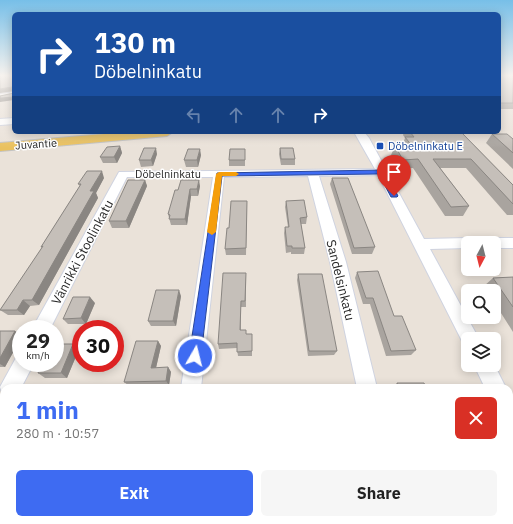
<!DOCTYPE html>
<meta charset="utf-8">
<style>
:root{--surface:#fff;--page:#f6f6f6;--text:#222;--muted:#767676;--accent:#3e6bf2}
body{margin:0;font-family:"IBM Plex Sans",sans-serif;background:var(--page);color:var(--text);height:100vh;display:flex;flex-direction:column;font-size:15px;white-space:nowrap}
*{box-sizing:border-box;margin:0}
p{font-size:13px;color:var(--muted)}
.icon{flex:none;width:22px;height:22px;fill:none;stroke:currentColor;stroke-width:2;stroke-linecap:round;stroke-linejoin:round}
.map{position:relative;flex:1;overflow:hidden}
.panel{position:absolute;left:0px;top:384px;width:513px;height:140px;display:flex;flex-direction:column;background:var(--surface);border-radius:12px 12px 0 0;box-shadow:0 2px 10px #0003}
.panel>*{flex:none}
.hud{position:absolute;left:12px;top:12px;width:489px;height:122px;border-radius:6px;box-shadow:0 2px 10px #0003;background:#1a4fa0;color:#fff;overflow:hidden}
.needle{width:26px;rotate:187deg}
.fabs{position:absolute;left:461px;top:236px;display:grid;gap:8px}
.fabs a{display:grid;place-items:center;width:40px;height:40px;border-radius:6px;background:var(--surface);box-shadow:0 2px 10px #0003;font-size:20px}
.speed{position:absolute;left:12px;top:320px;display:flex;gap:8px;font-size:20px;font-weight:700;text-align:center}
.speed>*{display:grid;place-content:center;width:52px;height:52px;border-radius:50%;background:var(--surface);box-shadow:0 2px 10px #0003;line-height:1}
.speed small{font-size:10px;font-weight:400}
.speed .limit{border:6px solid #d22;background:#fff;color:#111}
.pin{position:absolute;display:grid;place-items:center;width:34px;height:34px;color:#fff;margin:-41px -17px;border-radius:50% 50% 50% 0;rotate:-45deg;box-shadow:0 0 4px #0007}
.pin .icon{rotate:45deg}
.me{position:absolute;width:44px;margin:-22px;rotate:8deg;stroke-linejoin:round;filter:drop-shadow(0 0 3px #0008)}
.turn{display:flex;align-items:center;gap:14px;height:84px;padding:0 16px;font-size:18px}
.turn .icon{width:52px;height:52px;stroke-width:2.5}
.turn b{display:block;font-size:28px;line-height:34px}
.lanes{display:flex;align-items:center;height:38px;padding:0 16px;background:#0003;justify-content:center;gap:20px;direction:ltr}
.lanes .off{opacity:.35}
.round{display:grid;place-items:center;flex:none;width:42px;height:42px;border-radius:6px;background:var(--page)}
.overview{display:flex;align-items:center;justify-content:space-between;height:68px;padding:0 16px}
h1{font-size:24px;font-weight:700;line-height:30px;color:var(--accent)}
.action{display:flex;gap:8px;margin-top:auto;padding:8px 16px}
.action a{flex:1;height:46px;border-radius:6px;background:var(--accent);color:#fff;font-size:16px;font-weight:700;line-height:46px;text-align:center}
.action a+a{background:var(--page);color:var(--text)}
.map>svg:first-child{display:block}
</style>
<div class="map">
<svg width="513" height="524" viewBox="0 0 513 524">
<rect width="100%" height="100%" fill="#eae2d9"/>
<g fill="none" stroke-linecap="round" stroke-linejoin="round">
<!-- minor casing -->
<g stroke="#cfd3e0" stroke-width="2">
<path id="minor" d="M14 92V96L0 98V94Z
M14 118V124L0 125V119Z
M354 132H364L369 138 424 239 468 238 473 239 475 243H468V248L430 249 479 339H468V347L464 345 378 175 319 176 346 262 377 388H357L330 262 308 176 224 177 201 388H181L213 177H127L50 329H32L119 172 375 169Z
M494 238H513V248H494V243H487L489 239Z
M21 355V363H34L21 388H4L3 395 0 387 17 356Z
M494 364 506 388H485L474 365Z
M509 402 513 404V431L509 429Z"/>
</g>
<!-- major casing -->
<g stroke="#c3c3c3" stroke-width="2">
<path id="major" d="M127 132H173L167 136 0 151V143Z"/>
</g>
<!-- minor -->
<use href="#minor" fill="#fff" fill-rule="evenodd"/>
<!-- major -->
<use href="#major" fill="#eac15e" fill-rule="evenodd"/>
</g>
<!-- wall -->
<path fill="#a9a49f" d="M499 75H513V109H499Z
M404 132H461L513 185V215H507L466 168H440L469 206 463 216H445L413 168 400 169 391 155 395 146H402L405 138 403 135Z
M492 134 513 139V169L486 143Z
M120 146 122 153 117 163H103L100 157Z
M280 148 295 159V165H281L279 154Z
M157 154 153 166 141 167 139 160Z
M201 155 198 167H186L184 160Z
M245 155V166H229V160Z
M104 178 96 193 98 198 39 305 30 306 24 315H8L0 310 42 248 41 247 80 186 78 184Z
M332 178 375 247 372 254H352L330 184Z
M145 180 147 186 129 228H112L109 221Z
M200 186 198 196H191L187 225H171L168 214 178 190Z
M247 201 246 255H226L225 249 229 228Z
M286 201 307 217 306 224H301L305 248 304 254H291V252L286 253 284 233 285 227H288L285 207Z
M357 272 416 350 411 355 386 356 370 304H363L355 278Z
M246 273V307H241V330L246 334H252V356H238L237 348 219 349 218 344Z
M298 274 337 351 334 355 308 356 297 280Z
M513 277V332L494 302V291H487L484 286 493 278Z
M181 296 176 326H151L148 321Z
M95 303 86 324H68L63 319Z
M0 331H15L21 335V338L5 367H0Z
M158 341 161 346 156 368 168 367 171 372 169 385 129 386 124 382Z
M73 344 79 349 67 378H45L38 373Z
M397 383 426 388H392Z
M287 520H355V524H287Z"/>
<!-- shaded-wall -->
<path fill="#8a8682" d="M12 87 14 91 0 93V89Z
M14 97V100L0 102V98Z
M120 146 122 153 117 163 114 157Z
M156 148 157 154 153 166 151 160Z
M200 149 201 155 198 167 197 160Z
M102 171 104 178 96 193 98 198 39 305 32 300 90 191Z
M145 180 147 186 129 228 126 221Z
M199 180 200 186 198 196 197 189Z
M190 189 191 196 187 225 185 219Z
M179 290 181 296 176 326 173 321Z
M90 297 95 303 86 324 81 318Z
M23 300 30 306 24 315 17 310Z
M15 331 21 335V338L5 367 0 364V358Z
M158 341 161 346 155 372 151 368Z
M73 344 79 349 67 378 61 373Z
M168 367 171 372 169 385 166 381Z
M28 520H43L41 524H27Z
M133 520H141L140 524H132Z"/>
<!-- building -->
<path fill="#c5bfb9" stroke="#8a8682" d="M0 75H14V97L0 98V96L14 93 12 87 0 89Z
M499 75H513V103H499Z
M410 132H461L513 185V204L471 159H433L469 206 451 207 418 159 403 160 395 146H412L405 137H414Z
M492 134H507L513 139V153Z
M120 146 114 157H100L107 147Z
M144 148H156L151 160H139Z
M280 148H293L295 159H281Z
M188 149H200L197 160H184Z
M230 149H245V160H229Z
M87 171H102L90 191H94L32 300H23L17 310H0L43 246 41 247 81 184H78Z
M332 178H348L375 247 354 248Z
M128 180H145L126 221H109Z
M181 180H199L197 189H190L185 219H169L170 215 168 214 175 190H178Z
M304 200 307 217 300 218 305 248H292V246H287L285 227H289L286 201Z
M231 201H247L246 248 225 249 227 228H229Z
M378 271 394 316H402L416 350 391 351 373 298H366L357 272Z
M223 273H246L245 301H241L240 330H246V334H252V351L237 352V343L218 344Z
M298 274H322L337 351H309Z
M513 277V307L493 278Z
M156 290H179L173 321H148Z
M73 297H90L81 318 63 319Z
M0 331H15L0 358Z
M136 341H158L151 368 168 367 166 381 124 382Z
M55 344H73L61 373H38L42 363H55Z
M397 383H424L426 388H399Z
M4 458V520H28L27 524H0V459Z
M98 520H133L132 524H97Z
M182 520H246V524H181Z
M289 520H355V524H289Z"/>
<!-- sky -->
<linearGradient id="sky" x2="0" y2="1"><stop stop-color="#77bfe8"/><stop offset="0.51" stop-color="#f6f2ee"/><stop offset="1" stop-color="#f6f2ee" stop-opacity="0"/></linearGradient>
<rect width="513" height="148" fill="url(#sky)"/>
<!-- route -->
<path fill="#3e6bf2" stroke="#28469d" d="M381 170 385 172 398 196 397 197H391L379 174 222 176 201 356 199 360 195 362 191 360 189 356 217 173Z"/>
<!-- slow -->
<path fill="#f59e0b" d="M219 172H236L239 174 236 176H222L216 232 212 235 207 232 216 174Z"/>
<!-- markers -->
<rect fill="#1a4fb4" stroke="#fff" stroke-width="1.5" x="376" y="142" width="8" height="8" rx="2"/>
<g text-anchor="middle" stroke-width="3" stroke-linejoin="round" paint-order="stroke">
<!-- far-street labels -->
<g font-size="11" fill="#282828" stroke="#fff">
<text transform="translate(36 144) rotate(-4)" y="4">Juvantie</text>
<text x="168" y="178">Döbelninkatu</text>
</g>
<!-- far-transit labels -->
<g font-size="11" fill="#164399" stroke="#fff" text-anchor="start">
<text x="388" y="150">Döbelninkatu E</text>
</g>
<!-- street labels -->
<g font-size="13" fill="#282828" stroke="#fff">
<text transform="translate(82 252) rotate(-62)" y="5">Vänrikki Stoolinkatu</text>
<text transform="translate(341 280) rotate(76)" y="5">Sandelsinkatu</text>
</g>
</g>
</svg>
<div class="fabs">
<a><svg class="needle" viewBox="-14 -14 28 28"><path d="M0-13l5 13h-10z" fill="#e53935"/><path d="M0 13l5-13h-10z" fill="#767676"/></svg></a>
<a><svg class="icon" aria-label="search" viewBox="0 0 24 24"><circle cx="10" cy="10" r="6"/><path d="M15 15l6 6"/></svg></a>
<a><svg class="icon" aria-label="layers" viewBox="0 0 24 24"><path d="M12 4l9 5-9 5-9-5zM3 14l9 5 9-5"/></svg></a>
</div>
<div class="speed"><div>29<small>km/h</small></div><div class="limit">30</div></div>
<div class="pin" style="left:394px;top:196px;background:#d93025"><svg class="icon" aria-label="arrive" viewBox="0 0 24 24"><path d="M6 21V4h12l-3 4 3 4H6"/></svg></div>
<svg class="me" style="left:195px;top:356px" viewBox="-20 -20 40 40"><circle r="17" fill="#3e6bf2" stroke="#fff" stroke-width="3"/><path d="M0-11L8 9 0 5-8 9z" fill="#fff"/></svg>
<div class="hud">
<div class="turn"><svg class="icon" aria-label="right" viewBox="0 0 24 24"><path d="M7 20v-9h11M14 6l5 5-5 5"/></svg><div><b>130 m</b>Döbelninkatu</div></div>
<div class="lanes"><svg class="icon off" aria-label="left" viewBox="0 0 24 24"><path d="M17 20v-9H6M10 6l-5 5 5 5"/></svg><svg class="icon off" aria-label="ahead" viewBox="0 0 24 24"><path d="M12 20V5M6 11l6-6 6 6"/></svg><svg class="icon off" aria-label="ahead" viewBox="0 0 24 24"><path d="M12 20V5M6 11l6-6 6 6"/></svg><svg class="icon" aria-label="right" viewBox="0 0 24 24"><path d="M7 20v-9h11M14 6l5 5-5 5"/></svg></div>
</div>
<section class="panel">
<div class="overview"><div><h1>1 min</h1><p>280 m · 10:57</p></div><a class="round" style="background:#d93025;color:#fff"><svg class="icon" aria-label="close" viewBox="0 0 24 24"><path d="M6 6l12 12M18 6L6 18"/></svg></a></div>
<div class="action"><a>Exit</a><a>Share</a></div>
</section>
</div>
